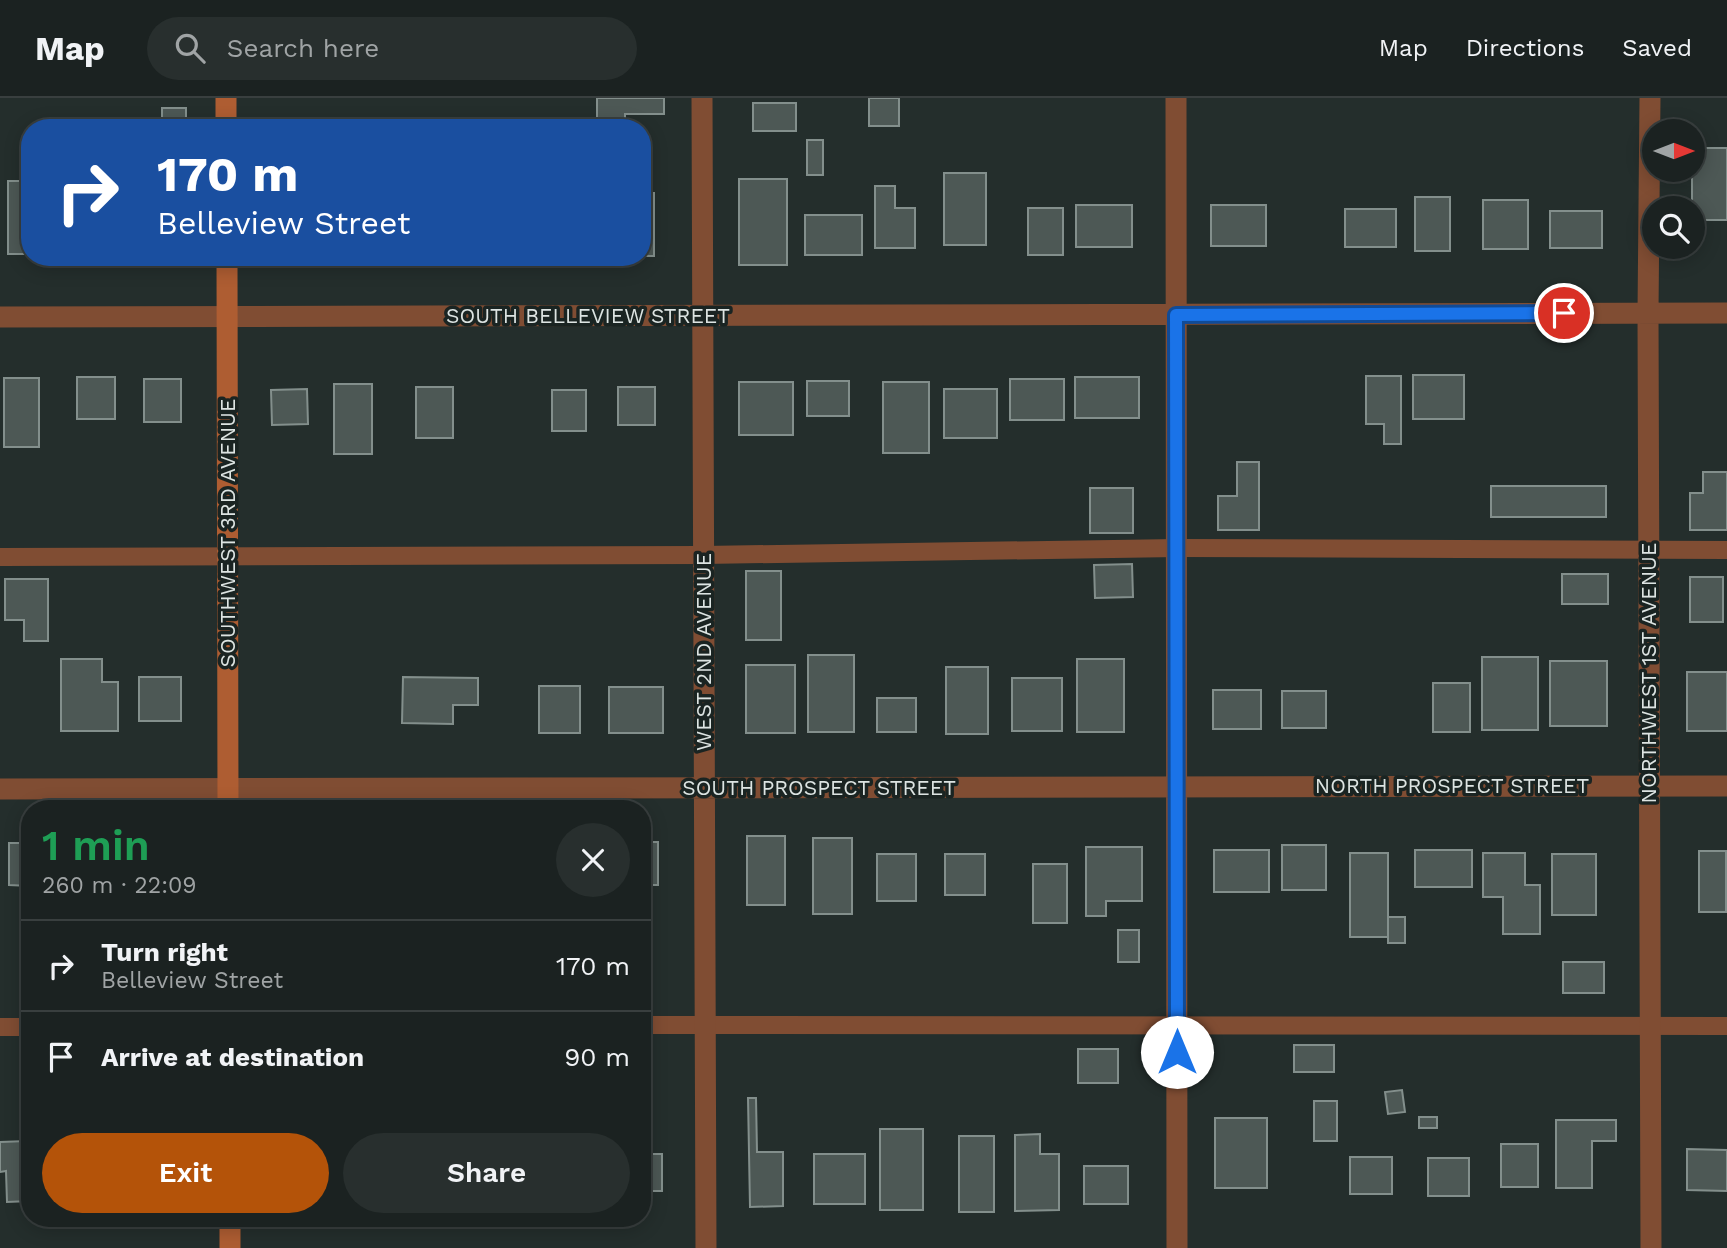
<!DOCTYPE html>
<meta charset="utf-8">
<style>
:root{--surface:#1b2221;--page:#282f2e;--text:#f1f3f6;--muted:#a0a4a5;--line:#393f3f;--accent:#b45309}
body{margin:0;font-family:"Work Sans",sans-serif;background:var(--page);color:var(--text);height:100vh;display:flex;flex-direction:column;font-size:26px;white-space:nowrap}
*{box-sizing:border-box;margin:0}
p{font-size:23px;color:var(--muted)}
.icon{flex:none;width:38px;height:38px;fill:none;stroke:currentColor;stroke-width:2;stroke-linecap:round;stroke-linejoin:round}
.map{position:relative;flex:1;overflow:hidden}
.details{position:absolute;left:21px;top:702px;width:630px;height:427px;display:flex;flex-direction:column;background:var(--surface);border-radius:28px;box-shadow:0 4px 18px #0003,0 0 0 2px var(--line)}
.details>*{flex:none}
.banner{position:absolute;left:21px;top:21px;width:630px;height:147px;border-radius:28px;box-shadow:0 4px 18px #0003,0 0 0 2px var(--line);background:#1a4fa0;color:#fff;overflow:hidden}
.needle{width:46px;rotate:90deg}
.fabs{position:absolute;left:1642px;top:21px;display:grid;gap:14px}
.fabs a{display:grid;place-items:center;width:63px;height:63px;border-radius:50%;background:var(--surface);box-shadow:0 4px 18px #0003,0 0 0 2px var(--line);font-size:35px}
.pin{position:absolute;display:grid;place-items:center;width:60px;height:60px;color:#fff;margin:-30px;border:4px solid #fff;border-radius:50%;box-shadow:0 2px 7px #0007}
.me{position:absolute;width:77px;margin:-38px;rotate:0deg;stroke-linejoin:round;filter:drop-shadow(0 0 5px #0008)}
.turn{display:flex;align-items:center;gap:24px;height:147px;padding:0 21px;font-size:32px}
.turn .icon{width:91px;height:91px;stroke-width:2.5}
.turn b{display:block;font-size:49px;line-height:60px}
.round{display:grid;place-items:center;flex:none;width:74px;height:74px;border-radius:37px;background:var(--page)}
.head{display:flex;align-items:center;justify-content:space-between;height:119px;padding:0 21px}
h1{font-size:42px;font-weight:600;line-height:52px;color:#1e9e55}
.primary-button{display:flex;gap:14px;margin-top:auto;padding:14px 21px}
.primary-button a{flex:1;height:80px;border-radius:42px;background:var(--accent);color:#fff;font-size:28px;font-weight:600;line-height:80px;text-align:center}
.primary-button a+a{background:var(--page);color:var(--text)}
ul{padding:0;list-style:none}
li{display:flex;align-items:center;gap:21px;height:91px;padding:0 21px;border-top:2px solid var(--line)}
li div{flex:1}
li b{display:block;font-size:26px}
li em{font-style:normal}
header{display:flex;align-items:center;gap:42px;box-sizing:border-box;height:98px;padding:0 35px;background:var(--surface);border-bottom:2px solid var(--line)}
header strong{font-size:33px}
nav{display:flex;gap:38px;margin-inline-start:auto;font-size:24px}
.search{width:490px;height:63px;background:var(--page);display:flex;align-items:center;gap:18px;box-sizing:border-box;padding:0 24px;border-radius:38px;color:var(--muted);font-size:26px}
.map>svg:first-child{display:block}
</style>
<header>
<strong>Map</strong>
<div class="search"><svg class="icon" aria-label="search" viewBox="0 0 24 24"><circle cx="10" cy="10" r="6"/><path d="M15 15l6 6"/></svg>Search here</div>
<nav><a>Map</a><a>Directions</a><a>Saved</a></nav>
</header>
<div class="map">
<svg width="1727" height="1150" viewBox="0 0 1727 1150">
<rect width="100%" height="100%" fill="#242e2c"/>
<!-- building -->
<path fill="#4d5855" stroke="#838f8c" stroke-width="2" d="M597 0H664V16H625V30H597Z
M869 0H899V28H869Z
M753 5H796V33H753Z
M162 10H186V30H162Z
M807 42H823V77H807Z
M1692 50H1727V122H1692Z
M944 75H986V147H944Z
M739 81H787V167H739Z
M8 83H30V156H8Z
M875 88H895V110H915V150H875Z
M642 95H654V158H642Z
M1415 99H1450V153H1415Z
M1483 102H1528V151H1483Z
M1076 107H1132V149H1076Z
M1211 107H1266V148H1211Z
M1028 110H1063V157H1028Z
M1345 111H1396V149H1345Z
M1550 113H1602V150H1550Z
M805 117H862V157H805Z
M1413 277H1464V321H1413Z
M1366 278H1401V346H1384V326H1366Z
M77 279H115V321H77Z
M1075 279H1139V320H1075Z
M4 280H39V349H4Z
M144 281H181V324H144Z
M1010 281H1064V322H1010Z
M807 283H849V318H807Z
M739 284H793V337H739Z
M883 284H929V355H883Z
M334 286H372V356H334Z
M416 289H453V340H416Z
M618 289H655V327H618Z
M307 291 308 326 272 327 271 292Z
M944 291H997V340H944Z
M552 292H586V333H552Z
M1237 364H1259V432H1218V398H1237Z
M1703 374H1727V432H1690V395H1703Z
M1491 388H1606V419H1491Z
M1090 390H1133V435H1090Z
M1132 466 1133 499 1095 500 1094 467Z
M746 473H781V542H746Z
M1562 476H1608V506H1562Z
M1690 479H1723V524H1690Z
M5 481H48V543H24V522H5Z
M808 557H854V634H808Z
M1482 559H1538V632H1482Z
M61 561H102V584H118V633H61Z
M1077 561H1124V634H1077Z
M1550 563H1607V628H1550Z
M746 567H795V635H746Z
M946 569H988V636H946Z
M1687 574H1727V633H1687Z
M139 579H181V623H139Z
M403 579 478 580V607H453V626L402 625Z
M1012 580H1062V633H1012Z
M1433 585H1470V634H1433Z
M539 588H580V635H539Z
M609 589H663V635H609Z
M1213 592H1261V631H1213Z
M1282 593H1326V630H1282Z
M877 600H916V634H877Z
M747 738H785V807H747Z
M813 740H852V816H813Z
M642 744H658V787H642Z
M9 745H30V788L9 787Z
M1282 747H1326V792H1282Z
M1086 749H1142V803H1106V818H1086Z
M1214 752H1269V794H1214Z
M1415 752H1472V789H1415Z
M1699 753H1726V814H1699Z
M1350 755H1388V839H1350Z
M1483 755H1525V787H1540V836H1503V799H1483Z
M877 756H916V803H877Z
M945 756H985V797H945Z
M1552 756H1596V817H1552Z
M1033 766H1067V825H1033Z
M1388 819H1405V845H1388Z
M1118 832H1139V864H1118Z
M1563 864H1604V895H1563Z
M1294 947H1334V974H1294Z
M1078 951H1118V985H1078Z
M1402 992 1405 1014 1388 1016 1385 994Z
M748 1000H756L757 1054H783V1108L750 1109Z
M1314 1003H1337V1043H1314Z
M1419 1019H1437V1030H1419Z
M1215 1020H1267V1090H1215Z
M1556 1022H1616V1043H1592V1090H1556Z
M880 1031H923V1112H880Z
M1040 1036V1056H1059V1112L1015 1113V1037Z
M959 1038H994V1114H959Z
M27 1043 30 1103 7 1104 6 1073 0 1074V1044Z
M1501 1046H1538V1089H1501Z
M1687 1051 1727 1052V1093L1687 1092Z
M642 1056H662V1093H642Z
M814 1056H865V1106H814Z
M1350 1059H1392V1096H1350Z
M1428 1060H1469V1098H1428Z
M1084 1068H1128V1106H1084Z"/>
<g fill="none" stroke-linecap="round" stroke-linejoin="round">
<!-- service -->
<path stroke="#804d33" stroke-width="18" d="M0 459 703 457 1177 450 1727 452
M642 927 1727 928
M0 929H30"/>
<!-- minor -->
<path stroke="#804d33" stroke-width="21" d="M702 0 706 1150
M1176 0 1177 1150
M1650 0 1648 215 1651 1150
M0 219 1727 215
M0 691 1727 688"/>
<!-- secondary -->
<path stroke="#ae5d32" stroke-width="21" d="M226 0V30
M227 159 228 710
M230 1120V1150"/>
</g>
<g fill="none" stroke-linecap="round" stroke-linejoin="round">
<!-- route casing -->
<g stroke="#114b97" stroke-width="18">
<path id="route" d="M1177 954 1176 217 1564 215"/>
</g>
<!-- route -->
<use href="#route" stroke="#1a73e8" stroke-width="12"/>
</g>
<g text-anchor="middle" stroke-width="7" stroke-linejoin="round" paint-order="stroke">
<!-- street labels -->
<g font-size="21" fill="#dde4e2" stroke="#1a2422">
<text x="588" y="225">SOUTH BELLEVIEW STREET</text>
<text transform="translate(228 435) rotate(-90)" y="7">SOUTHWEST 3RD AVENUE</text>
<text transform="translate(704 554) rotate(-90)" y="7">WEST 2ND AVENUE</text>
<text transform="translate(1649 575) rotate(-90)" y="7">NORTHWEST 1ST AVENUE</text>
<text x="1452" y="695">NORTH PROSPECT STREET</text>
<text x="819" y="697">SOUTH PROSPECT STREET</text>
</g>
</g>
</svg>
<div class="fabs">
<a><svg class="needle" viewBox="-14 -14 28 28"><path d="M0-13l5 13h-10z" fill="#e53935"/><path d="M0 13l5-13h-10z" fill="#a0a4a5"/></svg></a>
<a><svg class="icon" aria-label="search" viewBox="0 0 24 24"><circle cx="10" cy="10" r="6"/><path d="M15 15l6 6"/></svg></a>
</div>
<div class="pin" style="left:1564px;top:215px;background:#d93025"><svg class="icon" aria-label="arrive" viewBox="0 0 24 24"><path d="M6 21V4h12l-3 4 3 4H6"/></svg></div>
<svg class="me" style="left:1177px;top:954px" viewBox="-20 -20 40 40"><circle r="19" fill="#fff"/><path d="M0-13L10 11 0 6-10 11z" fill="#1a73e8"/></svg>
<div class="banner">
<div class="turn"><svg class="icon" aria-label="right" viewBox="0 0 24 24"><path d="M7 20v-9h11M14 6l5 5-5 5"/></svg><div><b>170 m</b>Belleview Street</div></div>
</div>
<section class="details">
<div class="head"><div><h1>1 min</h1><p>260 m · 22:09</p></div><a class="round"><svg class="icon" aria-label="close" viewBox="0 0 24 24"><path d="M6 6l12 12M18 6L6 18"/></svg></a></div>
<ul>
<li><svg class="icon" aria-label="right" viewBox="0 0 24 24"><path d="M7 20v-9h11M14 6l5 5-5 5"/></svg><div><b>Turn right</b><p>Belleview Street</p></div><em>170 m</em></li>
<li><svg class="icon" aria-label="arrive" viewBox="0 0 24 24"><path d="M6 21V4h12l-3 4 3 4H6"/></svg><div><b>Arrive at destination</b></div><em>90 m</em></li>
</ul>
<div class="primary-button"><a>Exit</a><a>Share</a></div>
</section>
</div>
